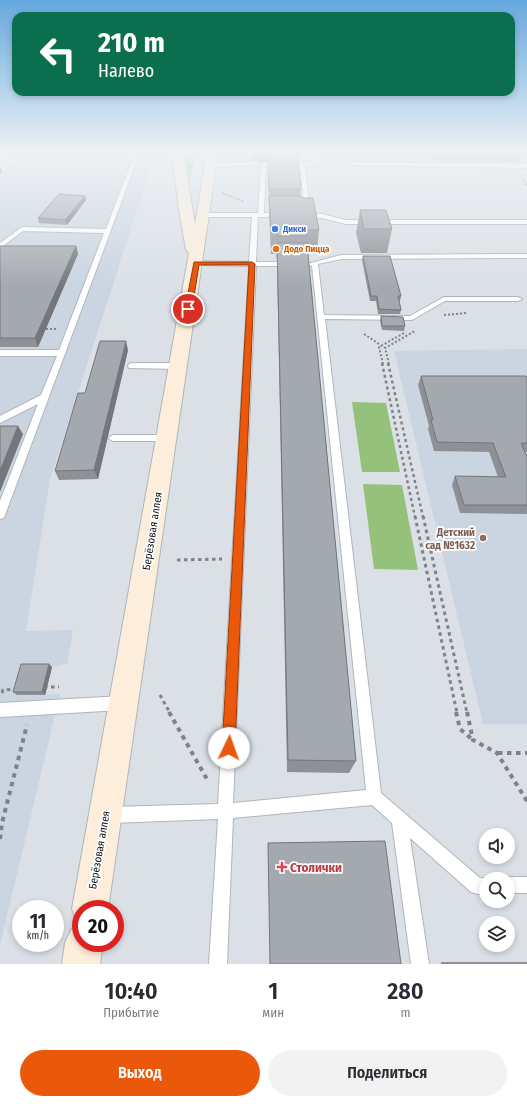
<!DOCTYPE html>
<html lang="ru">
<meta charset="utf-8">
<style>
:root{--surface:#fff;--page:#f2f2f3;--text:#2b2b33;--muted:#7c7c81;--accent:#ea580c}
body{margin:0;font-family:"Fira Sans Condensed",sans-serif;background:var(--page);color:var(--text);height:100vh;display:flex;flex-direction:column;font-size:15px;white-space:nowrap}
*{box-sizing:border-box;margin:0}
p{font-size:13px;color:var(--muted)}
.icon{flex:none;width:22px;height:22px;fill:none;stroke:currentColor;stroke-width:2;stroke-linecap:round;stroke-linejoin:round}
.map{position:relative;height:964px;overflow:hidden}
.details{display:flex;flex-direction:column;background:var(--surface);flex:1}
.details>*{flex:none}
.hud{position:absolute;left:12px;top:12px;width:503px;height:84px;border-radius:12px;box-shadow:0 2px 6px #0003;background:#0b6e4f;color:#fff;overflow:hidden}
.buttons{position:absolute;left:479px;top:828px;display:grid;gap:8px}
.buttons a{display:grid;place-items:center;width:36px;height:36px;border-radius:50%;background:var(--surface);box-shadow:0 2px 6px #0003;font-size:20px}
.speed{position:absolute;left:12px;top:900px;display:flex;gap:8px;font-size:20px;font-weight:700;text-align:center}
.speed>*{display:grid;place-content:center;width:52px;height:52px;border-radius:50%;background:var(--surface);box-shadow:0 2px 6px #0003;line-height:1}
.speed small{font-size:10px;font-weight:400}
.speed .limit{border:6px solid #d22;background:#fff;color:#111}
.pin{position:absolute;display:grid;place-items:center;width:34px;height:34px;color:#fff;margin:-17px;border:2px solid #fff;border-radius:50%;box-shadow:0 1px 4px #0007}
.me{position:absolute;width:44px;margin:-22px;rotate:3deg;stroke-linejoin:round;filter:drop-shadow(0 0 3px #0008)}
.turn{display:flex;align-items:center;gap:14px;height:84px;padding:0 20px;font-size:18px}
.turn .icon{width:52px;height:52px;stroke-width:2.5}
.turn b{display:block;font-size:28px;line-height:34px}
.eta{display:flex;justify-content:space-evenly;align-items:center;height:68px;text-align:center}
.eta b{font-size:24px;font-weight:600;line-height:28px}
.button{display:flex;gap:8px;margin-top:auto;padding:8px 20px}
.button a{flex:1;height:46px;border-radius:24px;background:var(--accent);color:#fff;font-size:16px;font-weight:600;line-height:46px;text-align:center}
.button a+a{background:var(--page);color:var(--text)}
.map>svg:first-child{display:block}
</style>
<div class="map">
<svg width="527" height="964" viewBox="0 0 527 964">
<rect width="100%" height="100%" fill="#dae0e6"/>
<!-- built -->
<path fill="#cad5e1" d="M29 152H156L50 479 26 631 73 630 67 664 52 667 47 687 46 695 60 694 0 945V171Z
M527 349V724H483L394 351Z"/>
<!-- green -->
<path fill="#95c17b" d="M183 152H196L190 178H187Z
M352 402 386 403 400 472H362Z
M363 484 402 485 418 570 374 569Z"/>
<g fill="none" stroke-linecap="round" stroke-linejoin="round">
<!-- service casing -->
<g stroke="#b0b5bb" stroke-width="2">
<path id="service" d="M135 152H140L5 515 4 518 0 519V501L38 404 0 423V416L41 395 57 356H0V350H59L104 233 23 231 0 248V243L22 227 106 229Z
M310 152H315L317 164 305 166 310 212 308 213 322 214 346 220H527V224H346L322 218 303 217 300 215 305 213 300 166H266L264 213H281L284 215 281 217H258L256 262H290L293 264 290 266H256L233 803 366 790 312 266 307 264 341 255 527 254V258L341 259 318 264 324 315 410 316 444 297H518L522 299 518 301H445L412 320 325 319 381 793 480 878 489 879H486V894H477L471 892 410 838 429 964H411L392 823 372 805 233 818 227 964H209L218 819 110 823 105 820 102 815 105 810 110 807 218 804 249 266 196 265 193 263 196 261 249 262 252 217H203L200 215 203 213H258L261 163 311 162Z
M8 155 11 157 10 158 0 162V158Z
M257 162 259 163V165L211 167 208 165 211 163Z
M350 162 527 164V168L348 165V163Z
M132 363H179L183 366 179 369 129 368 128 366 129 364Z
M113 435H167L172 438 167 441H113L108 438Z
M122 696 127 698 129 703 127 708 122 710 0 717V703Z
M508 877H527V893H508V879H503Z"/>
</g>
<!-- secondary casing -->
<g stroke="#b0b5bb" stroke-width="2">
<path id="secondary" d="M172 152H183L195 224 207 152H218L108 909H81V923L77 922 72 909 189 253 186 250 179 210Z
M81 925V943H103L100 964H62L65 943 71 930Z"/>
</g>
<!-- path-far4 -->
<path stroke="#7f8387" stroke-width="1.5" stroke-dasharray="1.5 1.5" stroke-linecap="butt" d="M522 179 527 185
M222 193 243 201"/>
<!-- path-far3 -->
<path stroke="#7f8387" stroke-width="2" stroke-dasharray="2 2" stroke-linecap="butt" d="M444 315 467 313
M46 329H56
M364 334 385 348
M383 364 379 347 406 332
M389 364 385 348 415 331"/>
<!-- path-far2 -->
<path stroke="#7f8387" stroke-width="2.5" stroke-dasharray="3 3" stroke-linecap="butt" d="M382 363 415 517
M388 363 423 517"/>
<!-- path-far1 -->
<path stroke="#7f8387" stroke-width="3" stroke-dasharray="3.5 3.5" stroke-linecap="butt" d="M415 516 457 713
M423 516 467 713
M177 560 222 559
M44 687H59
M2 693 3 690 17 689
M160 695 170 713"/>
<!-- path -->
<path stroke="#7f8387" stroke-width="4" stroke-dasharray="4.5 4.5" stroke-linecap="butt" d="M169 712 208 781
M456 712 460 729 473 740
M467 712 473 740 497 753 527 801
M498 753H527
M0 839 2 823 27 725"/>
<!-- service -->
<use href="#service" fill="#fff" fill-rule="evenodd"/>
<!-- secondary -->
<use href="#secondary" fill="#fceeda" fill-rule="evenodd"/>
</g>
<!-- wall -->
<path fill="#8d9196" d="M251 152H297L301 189 300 196 319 230 317 254H308L356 761 349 773 287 772 277 260 276 254H271L269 212 268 162H260L251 161Z
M429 152H522L518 162 434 161Z
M85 196 86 200 67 225 39 223 38 218Z
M360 210 392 229 387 253H361L356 233Z
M0 246H76L78 254 38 347H0Z
M363 256 401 296 400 301H399L401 310 400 314H378L376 301H370L362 260Z
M381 316 405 326 404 331 382 330 380 321Z
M128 350 98 479 59 480 55 471 85 393Z
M421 376 527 378V452H525L527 457V514L460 513 452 485 455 476 498 477 489 452 434 451 428 429 429 426 418 385Z
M52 667 45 695H17L13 692Z
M441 962H527V964H441Z"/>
<!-- shaded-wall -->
<path fill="#73767a" d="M0 167H1L2 172 0 174Z
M85 196 86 200 67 225 65 220Z
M76 246 78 254 38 347 35 338Z
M126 341 128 350 98 479 94 470Z
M18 426 23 434 0 492V471Z
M49 664 52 667 45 695 42 692Z"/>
<!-- building -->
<path fill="#a4a9af" stroke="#73767a" d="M268 152H297L301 189H269Z
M59 194 85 196 65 220 38 218Z
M269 196H301L302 198H313L319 230H306L307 236H277V230H271Z
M360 210H386L392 229H364Z
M277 243H307L356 761 288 760Z
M0 246H76L35 338H0Z
M363 256H390L401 296H398L401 310 379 309 377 296H371Z
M381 316 403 317 405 326H382Z
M100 341H126L94 470 55 471 78 393H85Z
M421 376H526L527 378V443H521L527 457V505H464L455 476 506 477 493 443 437 442 431 420H433Z
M0 426H18L0 471Z
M21 664H49L42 692H13Z
M385 841 401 964H270L268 843Z"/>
<!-- sky -->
<linearGradient id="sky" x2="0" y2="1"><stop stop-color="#65a8dd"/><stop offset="0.53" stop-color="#eef1f4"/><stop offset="1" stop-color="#eef1f4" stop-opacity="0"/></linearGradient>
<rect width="527" height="287" fill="url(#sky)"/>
<!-- route -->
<path fill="#ea580c" stroke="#983908" d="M194 262H252L255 264 235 748 233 752 229 754 224 752 222 748 249 265H199L192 309 188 311 185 309Z"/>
<!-- markers -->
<circle fill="#3f7fe0" stroke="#fff" stroke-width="1.5" cx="275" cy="229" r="4"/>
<circle fill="#e8710a" stroke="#fff" stroke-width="1.5" cx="276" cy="249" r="4"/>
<circle fill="#8d6e63" stroke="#fff" stroke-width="1.5" cx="483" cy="538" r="4"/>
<path fill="#e0444e" stroke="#fff" stroke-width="1.5" d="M280 861h4v4h4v4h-4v4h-4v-4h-4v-4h4z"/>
<g text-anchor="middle" stroke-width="3.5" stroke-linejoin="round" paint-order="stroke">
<!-- far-shop labels -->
<g font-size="9" font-weight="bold" fill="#366cbe" stroke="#fff" text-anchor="start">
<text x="283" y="232">Дикси</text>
</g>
<!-- far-food labels -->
<g font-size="9" font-weight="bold" fill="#c56008" stroke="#fff" text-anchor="start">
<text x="284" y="252">Додо Пицца</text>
</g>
<!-- street labels -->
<g font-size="11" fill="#141618" stroke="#fff">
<text transform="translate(152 531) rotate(-81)" y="4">Берёзовая аллея</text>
<text transform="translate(99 850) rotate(-80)" y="4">Берёзовая аллея</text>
</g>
<!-- education labels -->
<g font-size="11" font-weight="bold" fill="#785e54" stroke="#fff" text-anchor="end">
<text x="475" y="536">Детский<tspan x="475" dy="13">сад №1632</tspan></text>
</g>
<!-- near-health labels -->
<g font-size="13" font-weight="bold" fill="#be3a42" stroke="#fff" text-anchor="start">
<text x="290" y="872">Столички</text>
</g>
</g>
</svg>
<div class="buttons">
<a><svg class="icon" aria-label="sound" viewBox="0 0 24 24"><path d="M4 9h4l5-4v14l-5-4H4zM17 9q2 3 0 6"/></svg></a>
<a><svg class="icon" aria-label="search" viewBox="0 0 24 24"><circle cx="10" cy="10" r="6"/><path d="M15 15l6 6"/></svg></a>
<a><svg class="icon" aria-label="layers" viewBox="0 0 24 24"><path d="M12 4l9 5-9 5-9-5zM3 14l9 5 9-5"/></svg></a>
</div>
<div class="speed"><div>11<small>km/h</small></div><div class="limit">20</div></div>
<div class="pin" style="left:188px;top:309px;background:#d93025"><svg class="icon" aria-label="arrive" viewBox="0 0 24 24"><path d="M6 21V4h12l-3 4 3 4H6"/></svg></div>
<svg class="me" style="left:229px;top:748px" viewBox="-20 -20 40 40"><circle r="19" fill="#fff"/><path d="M0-13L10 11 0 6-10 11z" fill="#ea580c"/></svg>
<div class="hud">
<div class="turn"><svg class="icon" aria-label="left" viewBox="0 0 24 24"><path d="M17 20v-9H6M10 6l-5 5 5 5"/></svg><div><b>210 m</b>Налево</div></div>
</div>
</div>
<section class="details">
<div class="eta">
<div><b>10:40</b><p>Прибытие</p></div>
<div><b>1</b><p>мин</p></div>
<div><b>280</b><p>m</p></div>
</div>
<div class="button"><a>Выход</a><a>Поделиться</a></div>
</section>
